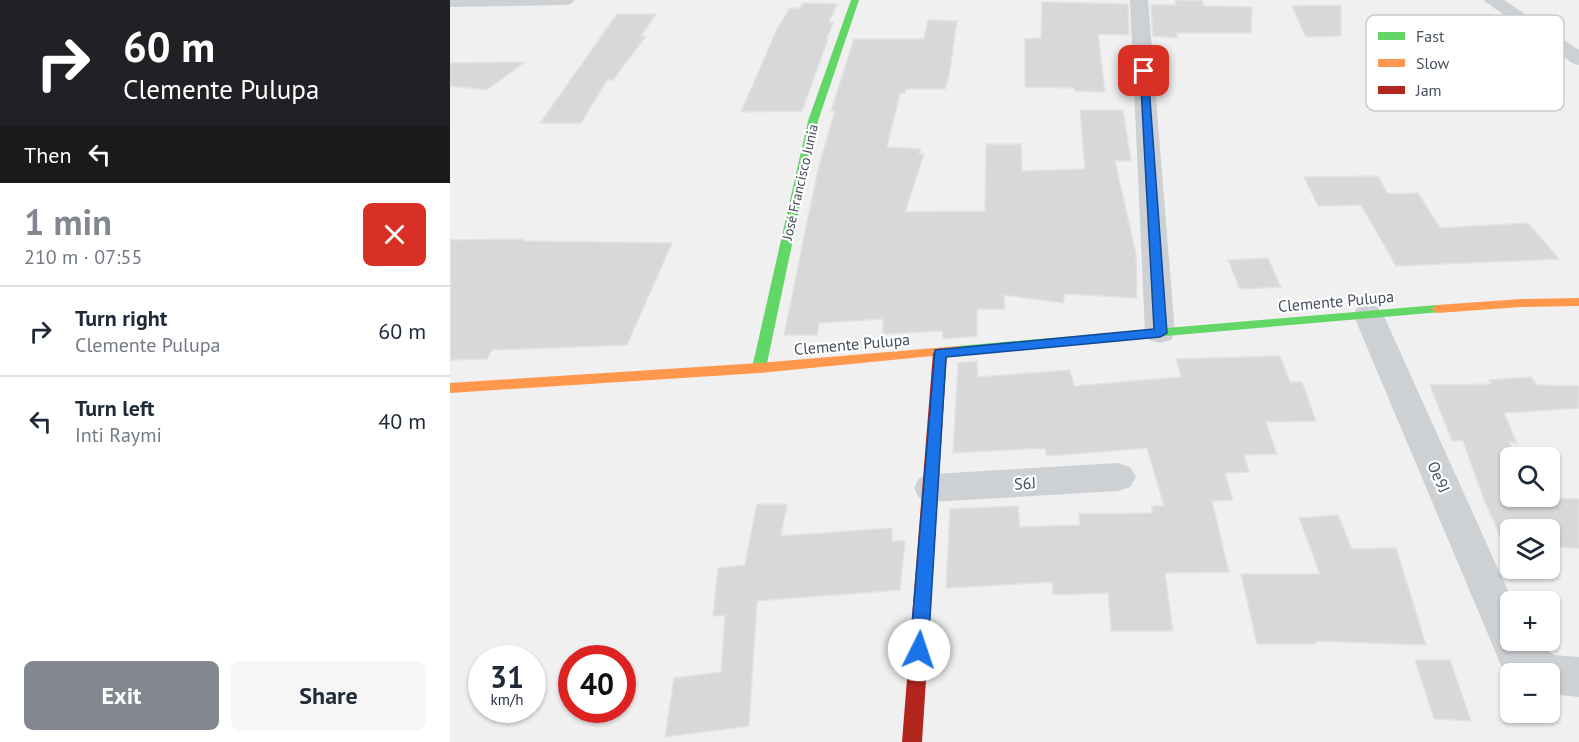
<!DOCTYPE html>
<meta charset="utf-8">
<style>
:root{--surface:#fff;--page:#f6f6f7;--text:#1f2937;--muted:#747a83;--line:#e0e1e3;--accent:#828790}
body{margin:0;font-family:"PT Sans",sans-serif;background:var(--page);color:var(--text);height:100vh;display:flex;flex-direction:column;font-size:22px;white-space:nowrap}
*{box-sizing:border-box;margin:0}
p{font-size:20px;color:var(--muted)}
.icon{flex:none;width:33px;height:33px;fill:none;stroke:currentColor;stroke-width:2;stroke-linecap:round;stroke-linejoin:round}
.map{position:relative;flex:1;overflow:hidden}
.details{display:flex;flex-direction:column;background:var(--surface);width:450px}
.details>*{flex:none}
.hud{background:#202124;color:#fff;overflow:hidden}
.tools{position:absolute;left:1050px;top:447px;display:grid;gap:12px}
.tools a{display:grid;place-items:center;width:60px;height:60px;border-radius:9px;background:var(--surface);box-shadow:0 2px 4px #0004;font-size:30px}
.speed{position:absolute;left:18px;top:645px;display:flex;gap:12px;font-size:30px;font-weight:700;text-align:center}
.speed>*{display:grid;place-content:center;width:78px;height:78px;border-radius:50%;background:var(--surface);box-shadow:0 2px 4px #0004;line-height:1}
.speed small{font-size:15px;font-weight:400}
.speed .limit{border:9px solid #d22;background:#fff;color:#111}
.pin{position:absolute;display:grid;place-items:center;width:51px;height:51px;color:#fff;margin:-26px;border-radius:12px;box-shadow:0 3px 9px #0006}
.me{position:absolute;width:66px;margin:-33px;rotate:4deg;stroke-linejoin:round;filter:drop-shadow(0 0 4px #0008)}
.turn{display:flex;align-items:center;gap:21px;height:126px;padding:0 24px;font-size:27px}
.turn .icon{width:78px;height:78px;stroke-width:2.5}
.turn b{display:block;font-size:42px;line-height:51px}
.then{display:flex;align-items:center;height:57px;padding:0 24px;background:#0003;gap:12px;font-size:22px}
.round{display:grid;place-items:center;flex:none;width:63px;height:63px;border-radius:9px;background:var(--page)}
.summary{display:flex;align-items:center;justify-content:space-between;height:102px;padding:0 24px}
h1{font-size:36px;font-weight:800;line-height:45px;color:var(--accent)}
.action{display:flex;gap:12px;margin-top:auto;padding:12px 24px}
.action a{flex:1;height:69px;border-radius:9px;background:var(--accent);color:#fff;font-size:24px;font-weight:800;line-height:69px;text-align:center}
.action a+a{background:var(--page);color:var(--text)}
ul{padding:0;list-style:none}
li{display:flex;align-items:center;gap:18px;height:90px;padding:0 24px;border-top:2px solid var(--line)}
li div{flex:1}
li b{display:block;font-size:22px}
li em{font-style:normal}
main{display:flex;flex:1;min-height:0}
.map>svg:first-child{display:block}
</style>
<main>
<section class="details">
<div class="hud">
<div class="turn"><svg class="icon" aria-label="right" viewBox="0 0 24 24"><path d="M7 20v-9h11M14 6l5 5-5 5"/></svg><div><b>60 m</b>Clemente Pulupa</div></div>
<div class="then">Then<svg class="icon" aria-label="left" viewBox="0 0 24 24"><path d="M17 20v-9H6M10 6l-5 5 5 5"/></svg></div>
</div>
<div class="summary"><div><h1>1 min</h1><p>210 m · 07:55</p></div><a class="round" style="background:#d93025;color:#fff"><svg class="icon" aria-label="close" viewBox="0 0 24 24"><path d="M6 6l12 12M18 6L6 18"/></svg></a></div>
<ul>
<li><svg class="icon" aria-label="right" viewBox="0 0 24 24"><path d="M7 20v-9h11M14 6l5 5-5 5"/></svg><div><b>Turn right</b><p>Clemente Pulupa</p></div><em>60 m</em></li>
<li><svg class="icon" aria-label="left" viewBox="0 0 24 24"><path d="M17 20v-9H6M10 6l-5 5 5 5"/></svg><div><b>Turn left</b><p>Inti Raymi</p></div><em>40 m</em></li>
</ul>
<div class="action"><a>Exit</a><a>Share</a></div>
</section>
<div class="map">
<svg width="1129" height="742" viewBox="0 0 1129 742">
<rect width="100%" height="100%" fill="#f1f0f0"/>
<!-- building -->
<path fill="#d8d8db" stroke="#e2e2e3" stroke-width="1.5" d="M725 0H752L754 6 802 7 801 33H726L728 38 703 36 701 5H726Z
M592 2 678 4 679 35 648 34 655 92 625 91 624 88 575 87V39L591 38Z
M353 3 387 4 379 22H384L376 39H378L352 111 291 112 327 29 340 8H350Z
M891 5V36L856 37 842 6Z
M167 14H206L191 36H196L163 80H157L131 123H90Z
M478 20 507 21 499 76 495 89H456L455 93H450L437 147 471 149 469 154H474L455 212 535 211 536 144H571L572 171 635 169 630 110H673L681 161H665L686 254 687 298 615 294 613 303 554 295 555 309H527V336L493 339 492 331 433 334V319L369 323 367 335H334L368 169 385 111H381L404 39H474Z
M75 62 36 90 0 86V63Z
M928 176 938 194 968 193 990 228 1078 223 1109 259 946 266 911 205 868 206 854 177Z
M74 239 73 241 222 243 177 345 42 350 37 359 0 360V240Z
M818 258 831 287 790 289 778 260Z
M830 356 840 382H852L866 421 816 422 827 454 794 455 799 472 775 473 783 500 762 501 779 572 715 573 723 631H661L658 593 603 595 602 582 496 588 500 509 568 506 570 527 630 525 629 514 703 513 701 506H714L697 448 597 456 595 448 503 453 508 363 527 361 528 377 620 370 624 386 731 377 726 359Z
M1081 377 1087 385 1129 386V408L1054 413 1067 443 1059 442 1066 458H1060V496L1129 499V548L1100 547V530H1060V546H1055L1034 500 1013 441H1002L980 385 1042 384 1039 380Z
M307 504H337L331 536 442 528V541H455L450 590 307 601 299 726 215 737 224 678 271 672 275 615 263 616 268 568 295 565Z
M888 515 902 549 946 548 976 645 866 641V644H807L791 574H870L849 518Z
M965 660H1000L1021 721 984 719Z"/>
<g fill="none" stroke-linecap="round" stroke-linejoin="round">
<!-- street -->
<path fill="#ced1d4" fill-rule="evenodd" d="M0 0H124L121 4 115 5 0 7Z
M680 0H698L725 333 721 340 710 343 699 340 695 333Z
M1033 0H1054L1129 50V65L1122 63Z
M918 304 928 307 933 314 1063 602H1060V640H1082L1104 655 1129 657V697L1100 694V674H1060L1053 670 903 314 908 307Z
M668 463 680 467 686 477 680 487 668 491 482 502 469 498 464 488 469 478 482 474Z"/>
<!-- fast -->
<path fill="#63d668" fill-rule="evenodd" d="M401 0H409L368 121 316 368 309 373 302 368 358 121Z
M987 305 991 306 993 309 991 312 508 354 501 350 508 346Z"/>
<!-- slow -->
<path fill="#ff974d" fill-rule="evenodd" d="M1129 298V306L1071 307 987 313 981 309 987 305 1071 299Z
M508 346 515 350 513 353 309 373 0 393V383L309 363Z"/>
<!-- jam -->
<path fill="#b3261e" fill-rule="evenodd" d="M490 348 497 353 472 742H452L483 353Z"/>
</g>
<!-- route -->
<path fill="#1a73e8" stroke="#114b97" stroke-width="1.5" d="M690 69 698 71 717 333 710 337 496 357 478 650 476 656 469 658 463 656 460 650 485 350 704 329Z"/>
<g text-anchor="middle" stroke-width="4.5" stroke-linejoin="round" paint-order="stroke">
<!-- far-street labels -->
<g font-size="14" fill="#464f5d" stroke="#fff">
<text transform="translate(350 182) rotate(-77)" y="5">José Francisco Junia</text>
</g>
<!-- street labels -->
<g font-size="16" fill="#464f5d" stroke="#fff">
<text transform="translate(886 301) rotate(-5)" y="6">Clemente Pulupa</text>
<text transform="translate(402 344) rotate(-5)" y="6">Clemente Pulupa</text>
<text transform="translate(989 477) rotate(66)" y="6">Oe9J</text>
<text transform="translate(575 483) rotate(-4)" y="6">S6J</text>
</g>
</g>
<!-- legend -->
<rect x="916" y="15" width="198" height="96" rx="9" fill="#fff" stroke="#c8cace" stroke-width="1.5"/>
<rect x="928" y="32" width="27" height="8" fill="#63d668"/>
<rect x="928" y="59" width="27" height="8" fill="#ff974d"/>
<rect x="928" y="86" width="27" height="8" fill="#b3261e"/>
<g font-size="16" fill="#464f5d">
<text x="966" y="42">Fast</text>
<text x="966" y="69">Slow</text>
<text x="966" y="96">Jam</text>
</g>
</svg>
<div class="tools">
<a><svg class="icon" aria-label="search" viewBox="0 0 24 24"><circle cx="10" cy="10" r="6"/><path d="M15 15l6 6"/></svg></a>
<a><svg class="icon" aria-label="layers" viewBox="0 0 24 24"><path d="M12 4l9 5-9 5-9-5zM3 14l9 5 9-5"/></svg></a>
<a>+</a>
<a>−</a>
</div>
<div class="speed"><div>31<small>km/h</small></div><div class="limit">40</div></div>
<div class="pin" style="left:694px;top:71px;background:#d93025"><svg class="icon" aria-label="arrive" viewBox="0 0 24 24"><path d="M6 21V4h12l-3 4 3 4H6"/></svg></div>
<svg class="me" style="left:469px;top:650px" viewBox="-20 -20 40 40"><circle r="19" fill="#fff"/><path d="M0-13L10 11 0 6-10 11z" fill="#1a73e8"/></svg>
</div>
</main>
